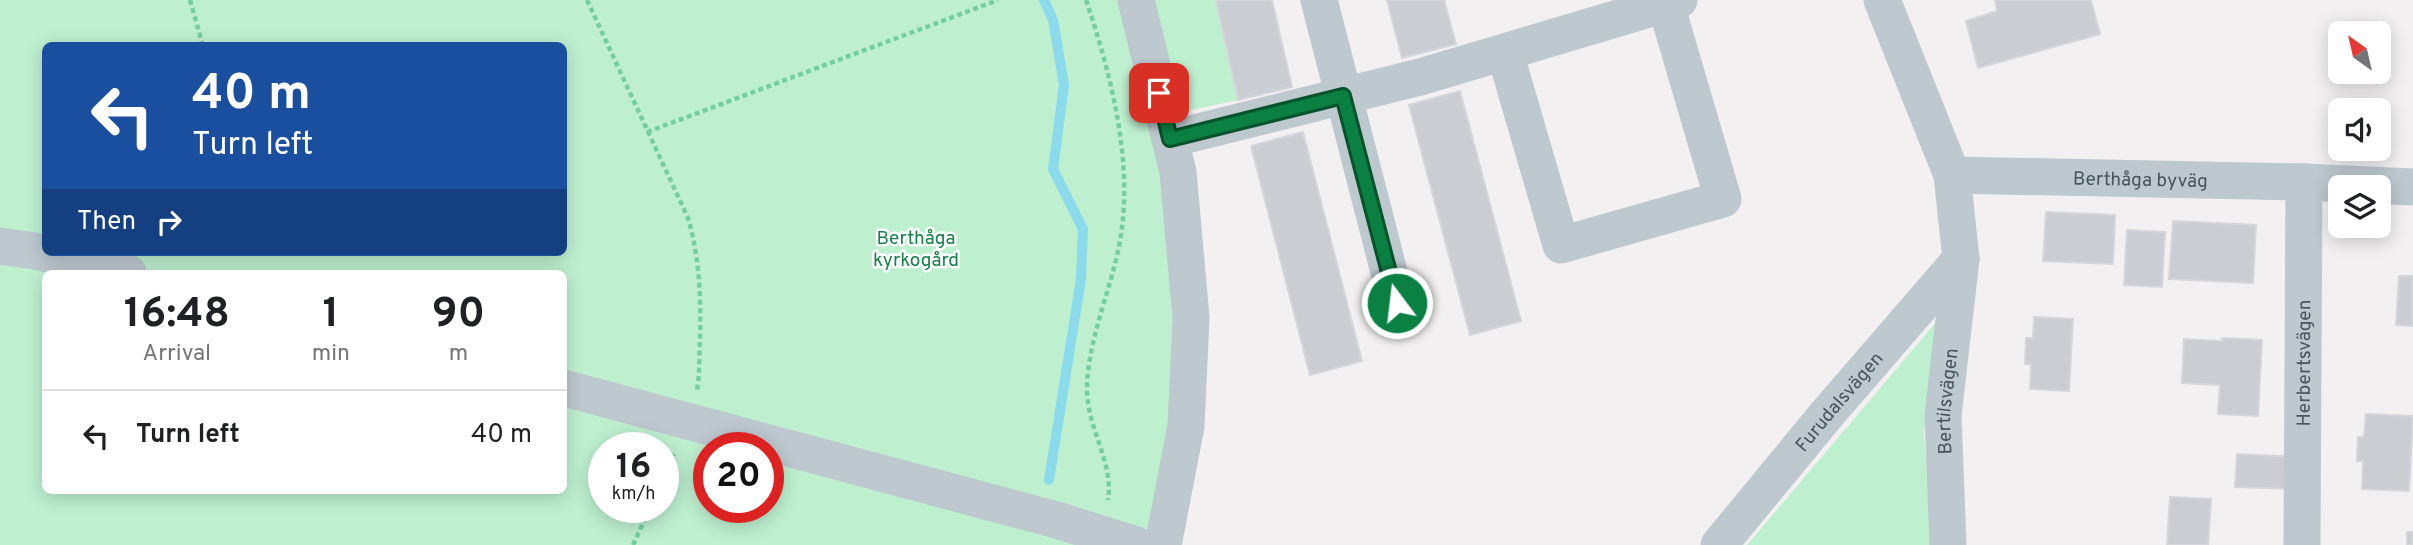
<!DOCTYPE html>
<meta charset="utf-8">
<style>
:root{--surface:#fff;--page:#f2f2f2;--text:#202124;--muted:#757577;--line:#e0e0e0}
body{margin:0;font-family:Overpass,sans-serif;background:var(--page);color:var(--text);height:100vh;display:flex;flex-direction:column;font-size:26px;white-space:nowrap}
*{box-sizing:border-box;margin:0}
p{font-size:23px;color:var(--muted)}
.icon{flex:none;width:38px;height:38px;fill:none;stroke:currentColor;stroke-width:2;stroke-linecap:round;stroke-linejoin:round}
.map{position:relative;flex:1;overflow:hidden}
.side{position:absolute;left:42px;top:270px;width:525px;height:224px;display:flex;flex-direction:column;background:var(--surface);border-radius:10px;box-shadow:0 4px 18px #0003}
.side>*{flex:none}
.hud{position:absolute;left:42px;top:42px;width:525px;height:214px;border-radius:10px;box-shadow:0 4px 18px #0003;background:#1a4fa0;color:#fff;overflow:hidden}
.needle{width:46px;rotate:326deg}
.tools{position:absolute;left:2328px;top:21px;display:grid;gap:14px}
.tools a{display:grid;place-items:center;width:63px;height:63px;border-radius:10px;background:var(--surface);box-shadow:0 4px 18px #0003;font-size:35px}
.speed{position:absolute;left:588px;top:432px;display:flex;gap:14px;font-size:35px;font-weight:700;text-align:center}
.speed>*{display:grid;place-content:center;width:91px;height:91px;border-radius:50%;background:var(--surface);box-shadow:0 4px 18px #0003;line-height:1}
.speed small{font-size:18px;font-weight:400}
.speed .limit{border:10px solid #d22;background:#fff;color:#111}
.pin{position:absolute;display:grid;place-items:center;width:60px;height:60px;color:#fff;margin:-30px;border-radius:14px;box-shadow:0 4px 10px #0006}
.me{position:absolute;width:77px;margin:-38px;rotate:345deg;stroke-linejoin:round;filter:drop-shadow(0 0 5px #0008)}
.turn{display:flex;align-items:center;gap:24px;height:147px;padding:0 35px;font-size:32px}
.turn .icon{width:91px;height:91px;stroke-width:2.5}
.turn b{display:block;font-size:49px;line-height:60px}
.then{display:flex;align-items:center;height:66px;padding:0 35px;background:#0003;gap:14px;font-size:26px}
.eta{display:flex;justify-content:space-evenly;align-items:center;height:119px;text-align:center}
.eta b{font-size:42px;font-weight:700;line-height:49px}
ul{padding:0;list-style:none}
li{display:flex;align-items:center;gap:21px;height:91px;padding:0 35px;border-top:2px solid var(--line)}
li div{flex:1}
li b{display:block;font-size:26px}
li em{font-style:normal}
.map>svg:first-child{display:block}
</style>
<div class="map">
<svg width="2413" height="545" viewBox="0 0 2413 545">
<rect width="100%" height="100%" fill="#f2f0f0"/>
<!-- green -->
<path fill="#bef0d0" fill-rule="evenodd" d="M0 0H1120L1162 174 1177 314 1167 467 1147 545H0ZM46 46H564V252H46ZM46 273H564V490H46ZM604 448H663V508H604ZM709 448H768V508H709Z
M1150 0H1216L1238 100 1177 113Z
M1938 320 1924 432 1932 545H1747Z"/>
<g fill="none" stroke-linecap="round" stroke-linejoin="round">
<!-- stream -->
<path stroke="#8bdbed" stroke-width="10" d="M1044 0 1053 20 1064 85 1053 169 1083 229 1081 279 1049 480"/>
</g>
<!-- building -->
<path fill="#cacdd2" stroke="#d4d6db" stroke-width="2" d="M1216 0H1272L1292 87 1238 100Z
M1387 0H1444L1456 44 1402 58Z
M1995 0H2091L2100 34 1978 68 1966 21 1997 11Z
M1460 91 1521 321 1470 335 1409 105Z
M1303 132 1362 361 1310 375 1251 146Z
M2046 212 2115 215 2113 264 2043 261Z
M2173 221 2256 225 2253 283 2169 279Z
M2127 230 2165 232 2162 287 2124 285Z
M2399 276H2413V326L2396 325Z
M2034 317 2073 319 2069 391 2030 389 2031 364H2025L2026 338H2033Z
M2222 338 2262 340 2258 416 2218 414 2220 385 2182 383 2184 339 2222 341Z
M2366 414 2413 416 2409 491 2362 489 2363 461H2357L2358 437H2364Z
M2237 454 2296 457 2295 489 2235 487Z
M2170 497 2211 499 2208 545H2167Z
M2407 532H2413V545H2407Z"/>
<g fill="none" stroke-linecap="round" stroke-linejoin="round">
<!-- path -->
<path stroke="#76cea0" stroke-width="4.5" stroke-dasharray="5 3.5" stroke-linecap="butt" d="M190 0 203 46
M587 0 688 218C700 259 701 299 700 341 699 357 700 374 697 390
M1086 0C1111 74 1134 163 1120 241 1111 290 1089 336 1087 386 1086 428 1114 461 1108 500
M647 132 998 0
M663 479 674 454
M633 545 650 508"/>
<!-- minor -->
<g stroke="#bdc8cf" stroke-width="37">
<path d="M1136 0 1178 172 1191 318 1186 426 1163 545"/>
<path d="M1319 0 1397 303"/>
<path d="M1882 0 1952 175"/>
<path d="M1505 53 1561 245 1723 199 1666 5"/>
<path d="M1170 139 1420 77 1679 0"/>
<path d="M0 246 35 251 128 273"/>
<path d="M564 388 1060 521 1136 545"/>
<path id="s1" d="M1719 545 1827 414 1961 259"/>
<path id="s2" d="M1948 545 1943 415 1961 259 1952 175 2304 182 2413 187"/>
<path id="s3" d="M2302 545 2304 182"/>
</g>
</g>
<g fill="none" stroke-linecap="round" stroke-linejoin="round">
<!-- route casing -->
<g stroke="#07532c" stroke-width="18">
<path id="route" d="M1159 93 1170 139 1343 96 1397 303"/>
</g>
<!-- route -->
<use href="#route" stroke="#0b8043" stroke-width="12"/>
</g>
<g text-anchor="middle" stroke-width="5" stroke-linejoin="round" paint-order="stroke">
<!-- street labels -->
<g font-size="19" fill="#47545e" stroke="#fff">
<text dy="7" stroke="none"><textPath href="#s2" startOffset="560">Berthåga byväg</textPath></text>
<text dy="7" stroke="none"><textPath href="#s3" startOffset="182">Herbertsvägen</textPath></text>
<text dy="7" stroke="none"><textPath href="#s1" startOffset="187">Furudalsvägen</textPath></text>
<text dy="7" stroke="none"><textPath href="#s2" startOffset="144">Bertilsvägen</textPath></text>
</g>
<!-- park labels -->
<g font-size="19" fill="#168149" stroke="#fff">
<text x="916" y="244">Berthåga<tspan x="916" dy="22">kyrkogård</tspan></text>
</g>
</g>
</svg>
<div class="tools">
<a><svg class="needle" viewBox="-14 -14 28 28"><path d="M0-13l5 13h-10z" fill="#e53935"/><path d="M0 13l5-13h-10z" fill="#757577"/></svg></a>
<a><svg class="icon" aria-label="sound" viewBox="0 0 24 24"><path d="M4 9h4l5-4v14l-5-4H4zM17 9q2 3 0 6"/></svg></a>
<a><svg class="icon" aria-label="layers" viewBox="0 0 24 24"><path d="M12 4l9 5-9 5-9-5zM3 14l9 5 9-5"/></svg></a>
</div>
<div class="speed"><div>16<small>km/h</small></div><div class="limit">20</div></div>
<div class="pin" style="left:1159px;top:93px;background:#d93025"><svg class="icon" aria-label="arrive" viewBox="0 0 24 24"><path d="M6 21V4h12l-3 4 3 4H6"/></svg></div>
<svg class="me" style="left:1397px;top:303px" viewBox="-20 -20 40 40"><circle r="17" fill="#0b8043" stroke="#fff" stroke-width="3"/><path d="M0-11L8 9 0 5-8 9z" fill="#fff"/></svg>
<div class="hud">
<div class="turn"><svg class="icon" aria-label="left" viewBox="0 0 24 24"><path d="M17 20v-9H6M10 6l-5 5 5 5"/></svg><div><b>40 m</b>Turn left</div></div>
<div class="then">Then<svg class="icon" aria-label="right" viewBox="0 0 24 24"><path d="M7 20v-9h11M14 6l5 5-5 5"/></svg></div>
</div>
<section class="side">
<div class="eta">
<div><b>16:48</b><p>Arrival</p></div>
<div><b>1</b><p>min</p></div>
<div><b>90</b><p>m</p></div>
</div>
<ul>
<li><svg class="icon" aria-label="left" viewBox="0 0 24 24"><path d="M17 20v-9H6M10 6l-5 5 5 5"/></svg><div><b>Turn left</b></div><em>40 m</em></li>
</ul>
</section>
</div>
